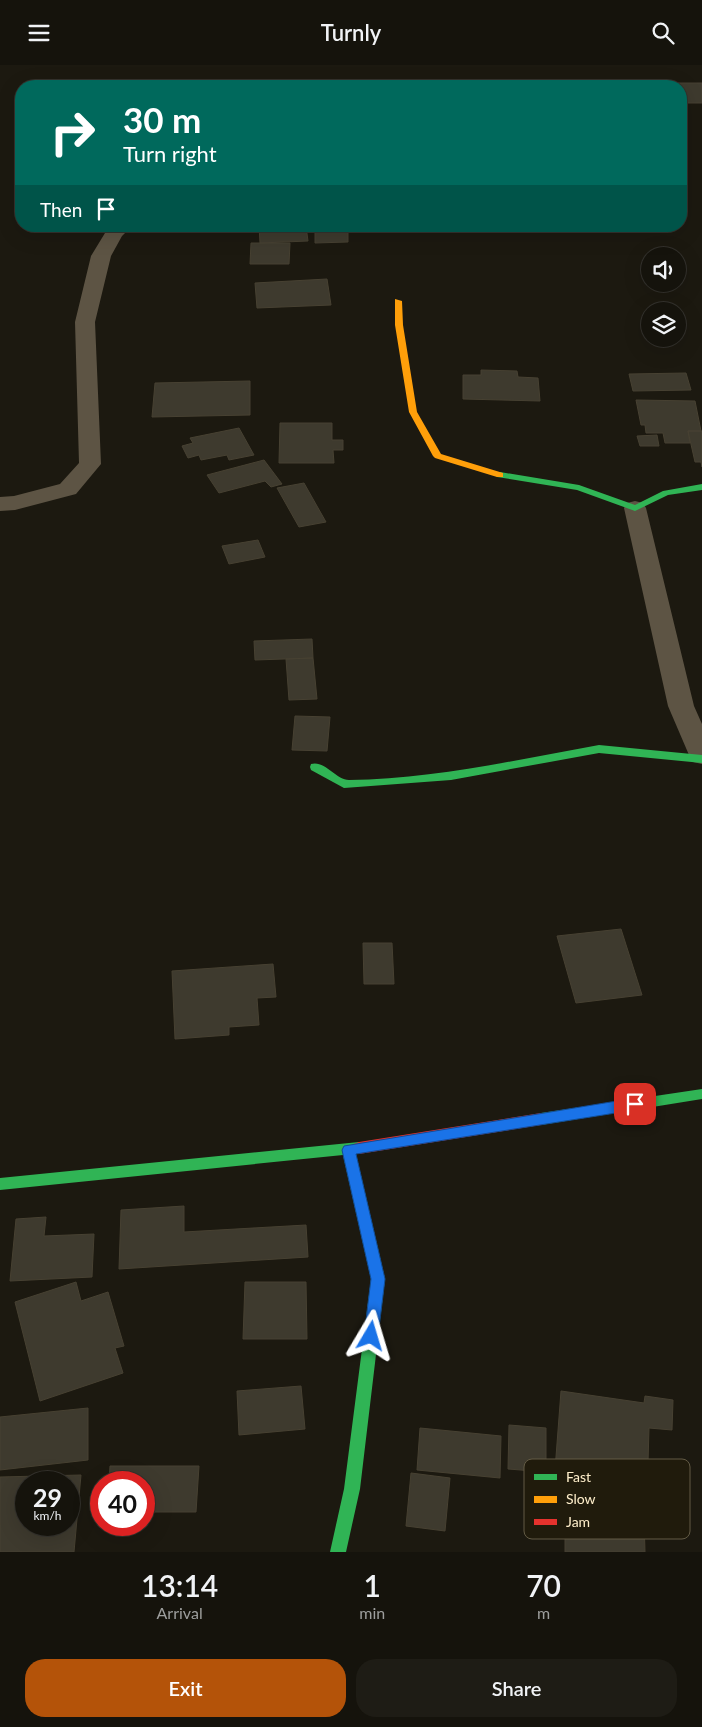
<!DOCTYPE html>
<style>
:root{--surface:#15130c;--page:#1e1c15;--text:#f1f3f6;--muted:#9d9e9d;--line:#34322d;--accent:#b45309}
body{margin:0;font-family:Lato,sans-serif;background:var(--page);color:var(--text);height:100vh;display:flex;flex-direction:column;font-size:19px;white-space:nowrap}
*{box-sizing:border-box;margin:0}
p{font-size:16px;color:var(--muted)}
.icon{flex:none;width:28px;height:28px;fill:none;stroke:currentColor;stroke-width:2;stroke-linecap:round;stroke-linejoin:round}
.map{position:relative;height:1487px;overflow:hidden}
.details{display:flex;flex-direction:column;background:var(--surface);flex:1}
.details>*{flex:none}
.hud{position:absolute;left:15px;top:15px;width:672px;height:152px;border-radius:20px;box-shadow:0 5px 20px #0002,0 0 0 1px var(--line);background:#00695c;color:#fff;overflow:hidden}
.tools{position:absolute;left:641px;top:182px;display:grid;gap:10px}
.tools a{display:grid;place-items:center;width:45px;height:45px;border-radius:50%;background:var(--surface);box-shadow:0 5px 20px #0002,0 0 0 1px var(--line);font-size:25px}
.speed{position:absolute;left:15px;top:1406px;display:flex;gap:10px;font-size:25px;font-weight:700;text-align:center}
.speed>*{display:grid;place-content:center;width:65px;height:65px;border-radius:50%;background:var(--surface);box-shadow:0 5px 20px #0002,0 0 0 1px var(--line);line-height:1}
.speed small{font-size:12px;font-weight:400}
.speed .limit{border:8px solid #d22;background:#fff;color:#111}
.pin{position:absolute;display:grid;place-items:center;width:42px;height:42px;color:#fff;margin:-21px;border-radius:10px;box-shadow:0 2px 8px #0006}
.me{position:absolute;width:55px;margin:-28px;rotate:7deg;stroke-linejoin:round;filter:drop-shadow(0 0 4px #0008)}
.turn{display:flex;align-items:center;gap:18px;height:105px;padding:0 25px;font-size:22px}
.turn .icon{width:65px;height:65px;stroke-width:2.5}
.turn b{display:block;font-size:35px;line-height:42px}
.then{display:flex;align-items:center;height:48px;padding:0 25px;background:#0003;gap:10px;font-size:19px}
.eta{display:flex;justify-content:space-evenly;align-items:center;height:85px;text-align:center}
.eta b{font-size:30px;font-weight:600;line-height:35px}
.cta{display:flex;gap:10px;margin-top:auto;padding:10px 25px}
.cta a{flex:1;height:58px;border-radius:20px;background:var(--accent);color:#fff;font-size:20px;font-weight:600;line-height:58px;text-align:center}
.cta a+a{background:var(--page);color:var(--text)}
header{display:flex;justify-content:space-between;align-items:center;height:65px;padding:0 25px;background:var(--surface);font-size:22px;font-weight:600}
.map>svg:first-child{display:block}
</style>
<header><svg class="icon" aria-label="menu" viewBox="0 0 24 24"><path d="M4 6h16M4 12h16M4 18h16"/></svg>Turnly<svg class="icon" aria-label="search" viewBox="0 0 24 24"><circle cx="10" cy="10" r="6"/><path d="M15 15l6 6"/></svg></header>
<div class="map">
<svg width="702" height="1487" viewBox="0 0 702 1487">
<rect width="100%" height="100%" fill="#1c1910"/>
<!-- building -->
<path fill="#3e3a2e" stroke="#474132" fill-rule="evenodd" d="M676 18H702V38H684L681 31V21H677Z
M259 161H306L308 176 260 178Z
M348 166V177L315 178V167Z
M251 178H290L289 199H250Z
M327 214 331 240 257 243 255 218Z
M481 305 517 306 518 312 538 313 540 336 463 334V310H481Z
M686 308 691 325 633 326 629 309Z
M250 316V350L152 352 155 318Z
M636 335 695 336 701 366H688L690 378H665L663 368H646L645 360H641Z
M280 358H332V375H343V385H333L334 398H279Z
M239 363 254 390 229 395 227 390 201 395 199 390 188 393 182 381 193 378 190 373Z
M688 366H702V402L701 397H695Z
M657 370 659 381H640L637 371Z
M264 395 282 419 271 422 265 416 219 428 207 410Z
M304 418 326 457 299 462 277 423Z
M258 475 265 492 229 499 222 481Z
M312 574 313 593 255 595 254 576Z
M313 593 317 634 289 635 286 594Z
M295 651 330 652 327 686 292 685Z
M621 864 642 930 576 938 557 871Z
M363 878H392L394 919H364Z
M273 899 276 932 257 933 259 960 229 962V970L175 974 172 906Z
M184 1141V1167L306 1160 308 1192 119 1204 121 1145Z
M46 1152 44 1171 94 1169 92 1212 10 1216 16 1154Z
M76 1217 81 1236 108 1227 124 1281 115 1283 123 1308 40 1336 15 1237Z
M245 1217H306L307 1274H243Z
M301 1321 305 1364 239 1370 237 1326Z
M561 1326 644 1338 645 1331 673 1335 672 1365 649 1363 647 1432 577 1422V1409L555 1405Z
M88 1343V1395L0 1405V1352Z
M509 1360 546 1363V1407L508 1404Z
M420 1363 501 1371 500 1413 417 1405Z
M110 1401H199L196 1447H144V1418H109Z
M411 1408 450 1413 445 1466 406 1461Z
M81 1410 74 1487H0V1412ZM26 1418H69V1460H26Z
M565 1446 644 1452 645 1487H565Z"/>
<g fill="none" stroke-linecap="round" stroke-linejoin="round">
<!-- street -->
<path fill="#5d5444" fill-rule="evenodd" d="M111 161H132L122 171 111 191 95 257 101 399 76 429 15 445 0 446V432L14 431 60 419 79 398 75 257 91 191 105 168Z
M635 436 643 438 646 443 694 641 702 659V699L693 697 689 690 668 641 624 443 627 438Z"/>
<!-- fast -->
<path fill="#30b455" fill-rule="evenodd" d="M500 407 579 420 635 440 663 426 702 419V425L668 430 635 446 577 425 497 412 495 410Z
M599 680 702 690V698L599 688 451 715 344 723 311 705 310 702 311 699C325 695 336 715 349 715 433 714 516 695 599 680Z
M702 1024V1034L541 1060 536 1058 534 1054 536 1050 541 1048Z
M359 1077 364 1079 366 1083 364 1087 356 1089 385 1214 360 1424 346 1487H330L344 1424 371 1214 343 1090 0 1125V1113Z"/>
<!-- slow -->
<path fill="#ff9f0a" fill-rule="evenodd" d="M395 234 402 236 403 260 417 347 441 389 503 408V412H497L435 393 433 391 409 347 395 260Z"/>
<!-- jam -->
<path fill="#e5322d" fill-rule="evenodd" d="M541 1048 546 1050 548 1054 546 1058 541 1060 359 1089 354 1087 352 1083 354 1079 359 1077Z"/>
</g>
<!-- route -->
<path fill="#1a73e8" stroke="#114b97" d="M635 1033 640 1035 641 1039 640 1043 635 1045 356 1089 385 1214 378 1271 376 1276 371 1278 366 1276 364 1271 371 1214 342 1085 344 1081Z"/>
<!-- legend -->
<rect x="524" y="1394" width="166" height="80" rx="8" fill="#201b0c" stroke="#635b45" stroke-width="1"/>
<rect x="534" y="1409" width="23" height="6" fill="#30b455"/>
<rect x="534" y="1431" width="23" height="7" fill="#ff9f0a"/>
<rect x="534" y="1454" width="23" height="6" fill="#e5322d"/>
<g font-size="14" fill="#ffefcb">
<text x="566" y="1417">Fast</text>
<text x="566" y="1439">Slow</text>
<text x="566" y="1462">Jam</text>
</g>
</svg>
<div class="tools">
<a><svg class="icon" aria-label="sound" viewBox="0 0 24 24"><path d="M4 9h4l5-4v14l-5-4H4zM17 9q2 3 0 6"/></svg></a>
<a><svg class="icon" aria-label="layers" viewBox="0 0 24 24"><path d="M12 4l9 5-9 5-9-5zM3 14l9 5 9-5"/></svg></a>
</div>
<div class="speed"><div>29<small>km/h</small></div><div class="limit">40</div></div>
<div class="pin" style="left:635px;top:1039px;background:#d93025"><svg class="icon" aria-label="arrive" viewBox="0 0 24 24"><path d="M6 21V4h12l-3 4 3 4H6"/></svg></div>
<svg class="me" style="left:371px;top:1271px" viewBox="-20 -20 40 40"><path d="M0-17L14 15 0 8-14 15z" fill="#1a73e8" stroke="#fff" stroke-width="4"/></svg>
<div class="hud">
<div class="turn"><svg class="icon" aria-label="right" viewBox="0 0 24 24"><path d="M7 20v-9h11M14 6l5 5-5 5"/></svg><div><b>30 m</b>Turn right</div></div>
<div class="then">Then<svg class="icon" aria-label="arrive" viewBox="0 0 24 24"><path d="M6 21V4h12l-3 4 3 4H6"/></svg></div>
</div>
</div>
<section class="details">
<div class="eta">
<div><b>13:14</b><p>Arrival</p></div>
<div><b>1</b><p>min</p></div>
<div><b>70</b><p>m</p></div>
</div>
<div class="cta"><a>Exit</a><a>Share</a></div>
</section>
